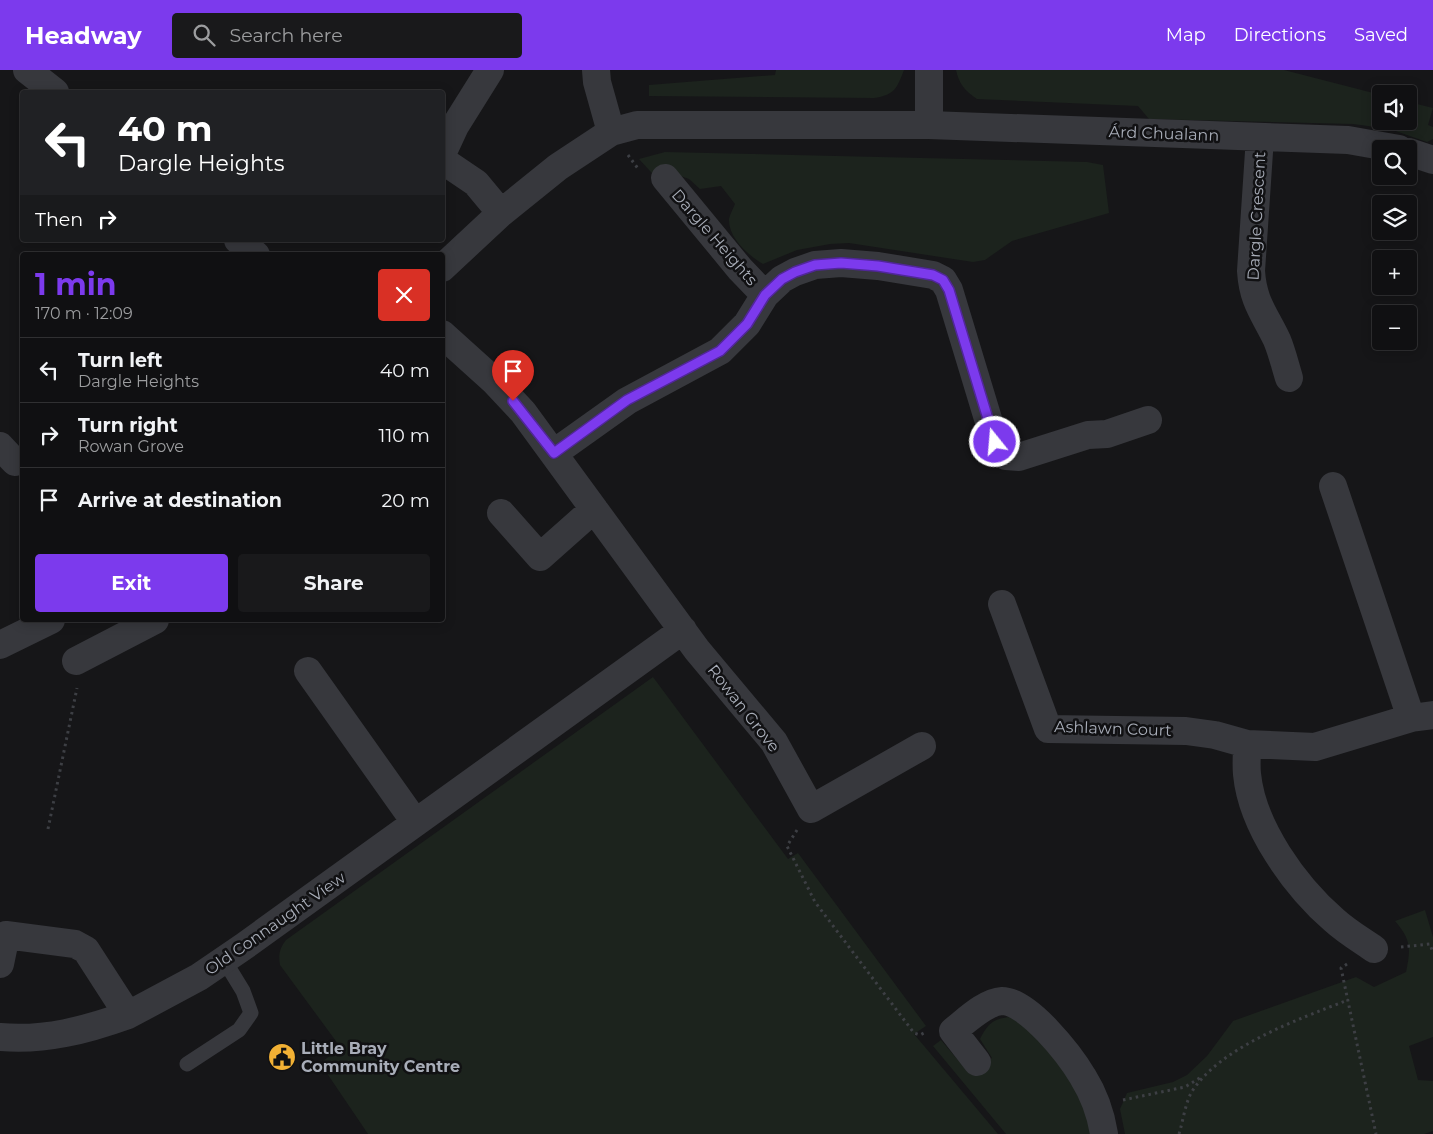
<!DOCTYPE html>
<meta charset="utf-8">
<style>
:root{--surface:#101012;--page:#19191b;--text:#f1f3f6;--muted:#9c9d9f;--line:#303032;--accent:#7c3aed}
body{margin:0;font-family:Montserrat,sans-serif;background:var(--page);color:var(--text);height:100vh;display:flex;flex-direction:column;font-size:19px;white-space:nowrap}
*{box-sizing:border-box;margin:0}
p{font-size:16px;color:var(--muted)}
.icon{flex:none;width:28px;height:28px;fill:none;stroke:currentColor;stroke-width:2;stroke-linecap:round;stroke-linejoin:round}
.map{position:relative;flex:1;overflow:hidden}
.sheet{position:absolute;left:20px;top:182px;width:425px;height:370px;display:flex;flex-direction:column;background:var(--surface);border-radius:5px;box-shadow:0 2px 12px #0003,0 0 0 1px var(--line)}
.sheet>*{flex:none}
.top-card{position:absolute;left:20px;top:20px;width:425px;height:152px;border-radius:5px;box-shadow:0 2px 12px #0003,0 0 0 1px var(--line);background:#202124;color:#fff;overflow:hidden}
.fabs{position:absolute;left:1372px;top:15px;display:grid;gap:10px}
.fabs a{display:grid;place-items:center;width:45px;height:45px;border-radius:5px;background:var(--surface);box-shadow:0 2px 12px #0003,0 0 0 1px var(--line);font-size:25px}
.pin{position:absolute;display:grid;place-items:center;width:42px;height:42px;color:#fff;margin:-51px -21px;border-radius:50% 50% 50% 0;rotate:-45deg;box-shadow:0 0 5px #0007}
.pin .icon{rotate:45deg}
.me{position:absolute;width:55px;margin:-28px;rotate:343deg;stroke-linejoin:round;filter:drop-shadow(0 0 4px #0008)}
.turn{display:flex;align-items:center;gap:18px;height:105px;padding:0 15px;font-size:22px}
.turn .icon{width:65px;height:65px;stroke-width:2.5}
.turn b{display:block;font-size:35px;line-height:42px}
.then{display:flex;align-items:center;height:48px;padding:0 15px;background:#0003;gap:10px;font-size:19px}
.round{display:grid;place-items:center;flex:none;width:52px;height:52px;border-radius:5px;background:var(--page)}
.summary{display:flex;align-items:center;justify-content:space-between;height:85px;padding:0 15px}
h1{font-size:30px;font-weight:700;line-height:38px;color:var(--accent)}
.button{display:flex;gap:10px;margin-top:auto;padding:10px 15px}
.button a{flex:1;height:58px;border-radius:5px;background:var(--accent);color:#fff;font-size:20px;font-weight:700;line-height:58px;text-align:center}
.button a+a{background:var(--page);color:var(--text)}
ul{padding:0;list-style:none}
li{display:flex;align-items:center;gap:15px;height:65px;padding:0 15px;border-top:1px solid var(--line)}
li div{flex:1}
li b{display:block;font-size:19px}
li em{font-style:normal}
header{display:flex;align-items:center;gap:30px;box-sizing:border-box;height:70px;padding:0 25px;background:var(--accent);color:#fff}
header strong{font-size:24px}
nav{display:flex;gap:28px;margin-inline-start:auto;font-size:18px}
.search{width:350px;height:45px;background:var(--page);display:flex;align-items:center;gap:12px;box-sizing:border-box;padding:0 18px;border-radius:5px;color:var(--muted);font-size:19px}
.map>svg:first-child{display:block}
</style>
<header>
<strong>Headway</strong>
<div class="search"><svg class="icon" aria-label="search" viewBox="0 0 24 24"><circle cx="10" cy="10" r="6"/><path d="M15 15l6 6"/></svg>Search here</div>
<nav><a>Map</a><a>Directions</a><a>Saved</a></nav>
</header>
<div class="map">
<svg width="1433" height="1064" viewBox="0 0 1433 1064">
<rect width="100%" height="100%" fill="#161618"/>
<!-- green -->
<path fill="#1c231d" d="M776 0H904C897 18 895 25 874 28L649 26V15L775 5Z
M956 0H1284L1381 25V51H1409V32L1433 38 1428 55 1433 57V69L1427 72 1390 59 1353 54 1149 49 1138 36 977 29C965 21 959 14 956 0Z
M665 82 1087 92 1103 95 1109 143 1012 171 985 190 973 192 849 173 830 174 797 180 763 194C749 186 728 168 729 149 730 144 733 139 735 134L721 116 700 119 689 109 678 105 661 113 639 89Z
M653 607 788 789 798 783 926 956 914 964 998 1064H368L320 993 341 978 280 895C278 884 280 878 286 870Z
M1425 840 1433 867V967L1409 976 1418 1010 1433 1011V1061L1424 1064H1125L1120 1039 1127 1023 1173 1012 1187 1005 1207 986 1233 951 1356 907 1374 917 1406 902C1411 879 1411 869 1395 851Z
M1009 947 1019 948C1049 984 1084 1016 1094 1064H1006L933 976 941 970 968 1002 992 988 980 969C988 954 992 949 1009 947Z"/>
<g fill="none" stroke-linecap="round" stroke-linejoin="round">
<!-- path -->
<path stroke="#3d3f44" stroke-width="3" stroke-dasharray="2.5 4" stroke-linecap="butt" d="M628 85 639 100
M48 759 77 618
M797 760 787 776 815 832 914 963 920 965 926 962
M1401 877 1430 874 1433 883
M1347 894 1341 898 1376 1064
M1123 1030 1185 1017 1203 1006
M1179 1064C1183 1051 1185 1035 1191 1023 1219 977 1299 949 1348 930"/>
<!-- lane -->
<path stroke="#37383d" stroke-width="15" d="M187 994 239 960 251 943 243 921 224 890"/>
<!-- street -->
<path stroke="#37383d" stroke-width="28" d="M27 0 55 22
M596 0 597 12 611 62
M929 55V0
M1260 67 1251 201C1253 232 1264 243 1277 270 1282 282 1285 295 1289 308
M1409 82 1433 90
M442 84 455 56 490 0
M442 90 476 113 501 143
M665 108 740 199 765 225
M238 170 256 185
M442 198 501 143 558 97 611 62 637 55H929L1348 70 1399 79
M442 264 493 310 523 342 697 580 774 672 811 739 922 676
M0 376 15 392
M554 383 627 331 720 281 747 254 765 225 782 209 795 202 815 195 841 193 878 196 933 205 943 210 949 220 995 372 1006 386 1019 387 1088 365 1107 364 1148 350
M1333 416 1411 648
M501 443 540 487 594 439
M1002 534 1048 659 1186 661 1215 665 1247 674 1315 677 1411 648 1433 645
M0 575 51 550
M76 591 155 550
M308 601 415 752
M1247 674C1247 684 1246 694 1247 704 1252 757 1295 816 1334 850 1346 861 1361 870 1374 879
M0 894 6 865 75 874 86 880 128 945C86 960 45 971 0 967
M128 945 199 907 243 877 683 560
M977 992 953 961C966 951 985 932 1002 931 1028 931 1070 985 1083 1007 1093 1023 1101 1045 1104 1064"/>
</g>
<g fill="none" stroke-linecap="round" stroke-linejoin="round">
<!-- route casing -->
<g stroke="#51269a" stroke-width="12">
<path id="route" d="M513 331 554 383 627 330 720 281 747 254 765 225 782 209 795 202 815 195 841 193 878 196 933 205 943 210 949 220 995 372"/>
</g>
<!-- route -->
<use href="#route" stroke="#7c3aed" stroke-width="9"/>
</g>
<!-- icons -->
<defs>
<g id="civic-disc" transform="scale(1.4375)"><circle r="9.5" fill="#f2b134" stroke="#111113"/><path d="M-.6-6.5H3V-4.5H.6V-3L4-1V1h2V6H-6V1h2V-1L-.6-3ZM-1.2 2.5V6h2.4V2.5Z" fill="#111"/></g>
</defs>
<g fill-rule="evenodd">
<use href="#civic-disc" x="282" y="987"/>
</g>
<g text-anchor="middle" stroke-width="5" stroke-linejoin="round" paint-order="stroke">
<!-- street labels -->
<g font-size="16" fill="#a8adb8" stroke="#111113">
<text transform="translate(1164 63) rotate(2)" y="6">Árd Chualann</text>
<text transform="translate(1256 146) rotate(-87)" y="6">Dargle Crescent</text>
<text transform="translate(715 167) rotate(49)" y="6">Dargle Heights</text>
<text transform="translate(744 638) rotate(52)" y="6">Rowan Grove</text>
<text transform="translate(1113 658) rotate(2)" y="6">Ashlawn Court</text>
<text transform="translate(275 853) rotate(-35)" y="6">Old Connaught View</text>
</g>
<!-- poi labels -->
<g font-size="16" font-weight="bold" fill="#a8adb8" stroke="#111113" text-anchor="start">
<text x="301" y="984">Little Bray<tspan x="301" dy="18">Community Centre</tspan></text>
</g>
</g>
</svg>
<div class="fabs">
<a><svg class="icon" aria-label="sound" viewBox="0 0 24 24"><path d="M4 9h4l5-4v14l-5-4H4zM17 9q2 3 0 6"/></svg></a>
<a><svg class="icon" aria-label="search" viewBox="0 0 24 24"><circle cx="10" cy="10" r="6"/><path d="M15 15l6 6"/></svg></a>
<a><svg class="icon" aria-label="layers" viewBox="0 0 24 24"><path d="M12 4l9 5-9 5-9-5zM3 14l9 5 9-5"/></svg></a>
<a>+</a>
<a>−</a>
</div>
<div class="pin" style="left:513px;top:331px;background:#d93025"><svg class="icon" aria-label="arrive" viewBox="0 0 24 24"><path d="M6 21V4h12l-3 4 3 4H6"/></svg></div>
<svg class="me" style="left:995px;top:372px" viewBox="-20 -20 40 40"><circle r="17" fill="#7c3aed" stroke="#fff" stroke-width="3"/><path d="M0-11L8 9 0 5-8 9z" fill="#fff"/></svg>
<div class="top-card">
<div class="turn"><svg class="icon" aria-label="left" viewBox="0 0 24 24"><path d="M17 20v-9H6M10 6l-5 5 5 5"/></svg><div><b>40 m</b>Dargle Heights</div></div>
<div class="then">Then<svg class="icon" aria-label="right" viewBox="0 0 24 24"><path d="M7 20v-9h11M14 6l5 5-5 5"/></svg></div>
</div>
<section class="sheet">
<div class="summary"><div><h1>1 min</h1><p>170 m · 12:09</p></div><a class="round" style="background:#d93025;color:#fff"><svg class="icon" aria-label="close" viewBox="0 0 24 24"><path d="M6 6l12 12M18 6L6 18"/></svg></a></div>
<ul>
<li><svg class="icon" aria-label="left" viewBox="0 0 24 24"><path d="M17 20v-9H6M10 6l-5 5 5 5"/></svg><div><b>Turn left</b><p>Dargle Heights</p></div><em>40 m</em></li>
<li><svg class="icon" aria-label="right" viewBox="0 0 24 24"><path d="M7 20v-9h11M14 6l5 5-5 5"/></svg><div><b>Turn right</b><p>Rowan Grove</p></div><em>110 m</em></li>
<li><svg class="icon" aria-label="arrive" viewBox="0 0 24 24"><path d="M6 21V4h12l-3 4 3 4H6"/></svg><div><b>Arrive at destination</b></div><em>20 m</em></li>
</ul>
<div class="button"><a>Exit</a><a>Share</a></div>
</section>
</div>
